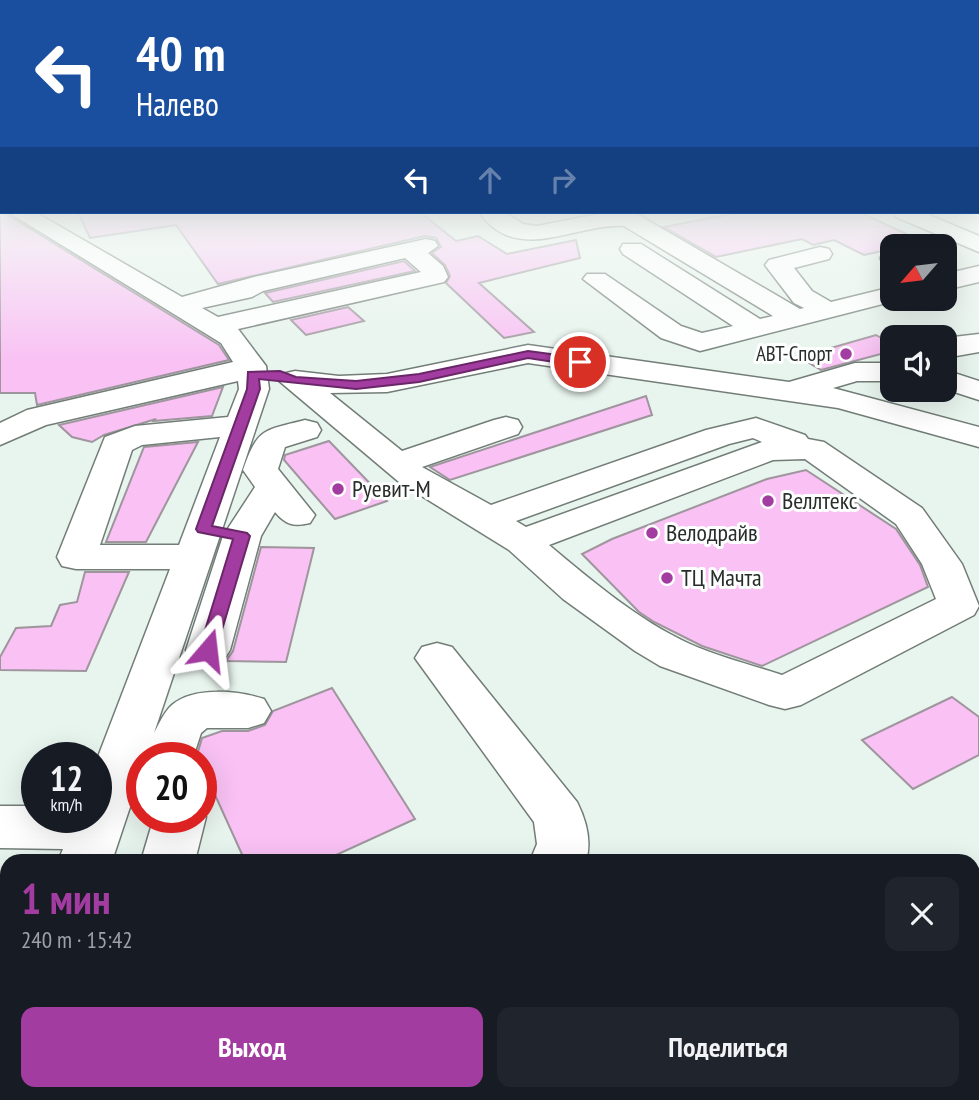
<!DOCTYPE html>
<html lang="ru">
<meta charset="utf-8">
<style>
:root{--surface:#171b24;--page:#20242c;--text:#f1f3f6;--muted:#9ea1a6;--accent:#a33ca0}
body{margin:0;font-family:"PT Sans Narrow",sans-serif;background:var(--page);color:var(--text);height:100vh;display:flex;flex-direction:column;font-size:26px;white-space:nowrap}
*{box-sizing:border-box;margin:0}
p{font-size:23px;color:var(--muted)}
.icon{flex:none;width:38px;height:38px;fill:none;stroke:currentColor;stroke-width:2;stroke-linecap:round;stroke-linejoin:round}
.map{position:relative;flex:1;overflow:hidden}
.details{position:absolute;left:0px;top:854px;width:980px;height:247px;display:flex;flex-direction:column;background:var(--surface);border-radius:21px 21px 0 0;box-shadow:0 7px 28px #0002}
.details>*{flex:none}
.hud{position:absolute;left:0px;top:0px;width:980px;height:214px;box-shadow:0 7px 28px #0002;background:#1a4fa0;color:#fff;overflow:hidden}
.needle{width:46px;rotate:242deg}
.tools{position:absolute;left:880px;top:234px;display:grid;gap:14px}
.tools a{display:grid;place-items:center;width:77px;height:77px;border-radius:14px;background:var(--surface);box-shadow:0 7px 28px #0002;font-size:35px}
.speed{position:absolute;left:21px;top:742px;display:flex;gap:14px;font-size:35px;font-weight:700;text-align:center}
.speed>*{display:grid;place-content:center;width:91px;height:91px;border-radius:50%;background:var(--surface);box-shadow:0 7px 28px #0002;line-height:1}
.speed small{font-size:18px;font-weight:400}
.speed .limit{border:10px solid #d22;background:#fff;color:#111}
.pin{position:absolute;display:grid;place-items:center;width:60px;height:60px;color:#fff;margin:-30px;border:4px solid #fff;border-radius:50%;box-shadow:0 2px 7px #0007}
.me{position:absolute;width:77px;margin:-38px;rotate:17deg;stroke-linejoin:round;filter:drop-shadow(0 0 5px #0008)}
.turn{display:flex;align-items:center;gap:24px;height:147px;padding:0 21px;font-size:32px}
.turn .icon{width:91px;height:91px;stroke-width:2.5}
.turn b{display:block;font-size:49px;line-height:60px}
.lanes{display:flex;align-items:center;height:66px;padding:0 21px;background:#0003;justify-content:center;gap:35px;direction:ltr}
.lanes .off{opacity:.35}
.round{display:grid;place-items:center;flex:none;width:74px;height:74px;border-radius:14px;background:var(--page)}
.headline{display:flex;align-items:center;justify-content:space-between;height:119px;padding:0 21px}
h1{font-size:42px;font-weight:700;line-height:52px;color:var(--accent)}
.action{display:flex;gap:14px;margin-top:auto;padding:14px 21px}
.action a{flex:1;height:80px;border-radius:14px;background:var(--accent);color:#fff;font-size:28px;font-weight:700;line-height:80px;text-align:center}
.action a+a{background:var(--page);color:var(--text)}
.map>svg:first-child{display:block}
</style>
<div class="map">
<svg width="979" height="1100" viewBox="0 0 979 1100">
<rect width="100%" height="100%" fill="#e8f4ee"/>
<!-- building -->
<path fill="#f9c1f4" stroke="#9e959d" stroke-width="2" d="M0 210 219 345 229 360 37 405 35 393H0Z
M78 212H420L456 241 478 236 507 254 576 240 580 258 479 283 534 332 504 338 446 283 450 276 445 265 432 253 441 247 436 238 425 236 218 284 176 225 90 238Z
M741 212H859L924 242 864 255 834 240 813 245 802 239 716 257 664 227Z
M404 261 415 271 273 302 265 293Z
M348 307 364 321 306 335 291 320Z
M876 335 892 344V351L821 370 799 357Z
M223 387 212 416 154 421 156 419 104 435 92 442 72 437 59 425Z
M646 396 652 415 450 480 430 467Z
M329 441 387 501 335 519 284 460 285 455Z
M198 442 146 542H106L144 447Z
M806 470 896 529 920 565 928 587 762 666 702 646 654 622 639 612 582 554 612 539 767 479Z
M261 547 314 548 286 662 226 661 233 651Z
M85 572H129L86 671 0 670V657L16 628 51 626 60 605 77 602Z
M332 688 415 819 323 861H245L201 764V758L197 755 202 738 222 731H248L265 725 273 711Z
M952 697 979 717V755L913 789 862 740Z"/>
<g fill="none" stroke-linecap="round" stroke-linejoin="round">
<!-- minor casing -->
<g stroke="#727d77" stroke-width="3">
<path id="minor" d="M8 212H35L182 297 254 277 426 239 435 241 438 246 428 253 443 266 448 277 444 282 238 329 266 366 269 389 154 733C159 724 164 712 172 705 194 686 239 691 264 699L271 711 264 723 248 728H207L201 733 193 758H142V771L112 861H58L63 849 0 848V806H37V817H96V762L170 569H76L62 566 57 557 105 437 135 426 228 417 239 389 238 381 46 425 0 445V423L27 410 233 362 221 343ZM405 258 421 272 218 317 202 308 252 297 263 291ZM220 437 179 545H100L132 450 142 445Z
M479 212H504L523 224 537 226 603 213 637 214 800 309 804 308 794 303 765 265 769 260 820 247 829 249 832 254 829 259 794 268 812 291 831 302 892 287V299H902L700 351 661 338 583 279 587 274H605L681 326 702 333 733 326 623 254 620 249 623 244H641L760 319 773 316 624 226C576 223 516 266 479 212Z
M893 212H922L979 236V252L896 217Z
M892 251V266L883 264 880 258 883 253Z
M979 266V282L945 290V274Z
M979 334V352L945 358V338Z
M528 345 789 382 855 363H892V381H857L833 388 979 427V447L838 408 528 363 387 392 330 393 402 451 494 420 506 417 518 420 522 427 518 434 422 467 491 505 706 430 756 418 805 435 808 439 824 442 922 508 962 564 979 606 974 615 801 705 785 709 769 705 660 666 635 651 563 599 509 550 399 482 278 380 282 374 295 371 339 376 387 374ZM753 438 762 442 526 527 516 521 729 444ZM805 459 896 524 922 564 936 599 782 675C752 665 719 657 690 644 639 621 592 581 549 545L773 460Z
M945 370 979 381V400L945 389Z
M305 420 317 423 321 430 317 437 285 447 278 469 315 515 310 523C294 527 286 525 275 512L261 536 230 650 223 661 208 665 193 661 186 650 223 536 255 487 243 470C258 428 262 431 305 420Z
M437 643 452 647 577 802C586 820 592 841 586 861H530L537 844 534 822 415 658 422 647Z
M201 808 206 817 195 861H141L154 817H201Z
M7 1048V1094H100L98 1100H0V1051Z
M161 1094H233L235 1100H163Z"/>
</g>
<!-- minor -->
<use href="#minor" fill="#fff" fill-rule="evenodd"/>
</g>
<!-- sky -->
<linearGradient id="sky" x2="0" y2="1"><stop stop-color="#80c0d1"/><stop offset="0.57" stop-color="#f5faf7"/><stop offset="1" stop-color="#f5faf7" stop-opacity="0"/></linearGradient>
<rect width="979" height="362" fill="url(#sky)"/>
<!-- route -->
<path fill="#a33ca0" stroke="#6a2768" stroke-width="2" d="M528 351 580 358 586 362 580 366 528 358 419 382 356 389 259 379 260 389 212 526 247 533 250 536 216 650 214 654H201L199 650 233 539 198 532 196 529 247 389 248 372 280 371 296 377 356 381 419 374Z"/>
<!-- markers -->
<g fill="#a33ca0" stroke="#fdfffe" stroke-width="2.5">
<circle cx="846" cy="354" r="7"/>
<circle cx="338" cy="489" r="7"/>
<circle cx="768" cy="501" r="7"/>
<circle cx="652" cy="533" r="7"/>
<circle cx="667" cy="578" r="7"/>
</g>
<g text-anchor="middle" stroke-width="6" stroke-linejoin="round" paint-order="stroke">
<!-- far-poi labels -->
<g font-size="21" fill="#282c2a" stroke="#fdfffe" text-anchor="end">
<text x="832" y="361">АВТ-Спорт</text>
</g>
<!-- poi labels -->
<g font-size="24" fill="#282c2a" stroke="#fdfffe" text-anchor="start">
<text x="352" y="497">Руевит-М</text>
<text x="782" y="509">Веллтекс</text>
<text x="666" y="541">Велодрайв</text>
<text x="681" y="586">ТЦ Мачта</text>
</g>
</g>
</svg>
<div class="tools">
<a><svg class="needle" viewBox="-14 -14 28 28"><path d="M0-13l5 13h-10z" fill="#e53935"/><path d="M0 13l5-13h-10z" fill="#9ea1a6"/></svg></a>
<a><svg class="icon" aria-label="sound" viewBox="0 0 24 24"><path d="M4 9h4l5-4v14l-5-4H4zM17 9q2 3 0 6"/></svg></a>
</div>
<div class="speed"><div>12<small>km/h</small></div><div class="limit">20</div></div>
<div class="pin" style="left:580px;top:362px;background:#d93025"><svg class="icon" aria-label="arrive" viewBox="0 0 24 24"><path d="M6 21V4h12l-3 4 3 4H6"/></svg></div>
<svg class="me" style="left:208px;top:650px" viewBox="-20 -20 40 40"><path d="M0-17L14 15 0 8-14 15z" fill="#a33ca0" stroke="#fff" stroke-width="4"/></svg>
<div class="hud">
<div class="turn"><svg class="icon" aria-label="left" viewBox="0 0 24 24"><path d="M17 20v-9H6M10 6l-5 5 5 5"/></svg><div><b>40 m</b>Налево</div></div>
<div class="lanes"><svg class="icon" aria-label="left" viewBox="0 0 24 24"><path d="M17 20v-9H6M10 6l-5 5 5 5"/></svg><svg class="icon off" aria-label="ahead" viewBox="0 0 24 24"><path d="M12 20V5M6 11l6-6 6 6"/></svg><svg class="icon off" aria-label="right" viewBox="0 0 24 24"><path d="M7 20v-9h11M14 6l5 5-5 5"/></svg></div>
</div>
<section class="details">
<div class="headline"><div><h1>1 мин</h1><p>240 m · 15:42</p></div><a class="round"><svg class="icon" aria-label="close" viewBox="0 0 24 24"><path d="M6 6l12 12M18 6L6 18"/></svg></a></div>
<div class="action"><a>Выход</a><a>Поделиться</a></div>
</section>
</div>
